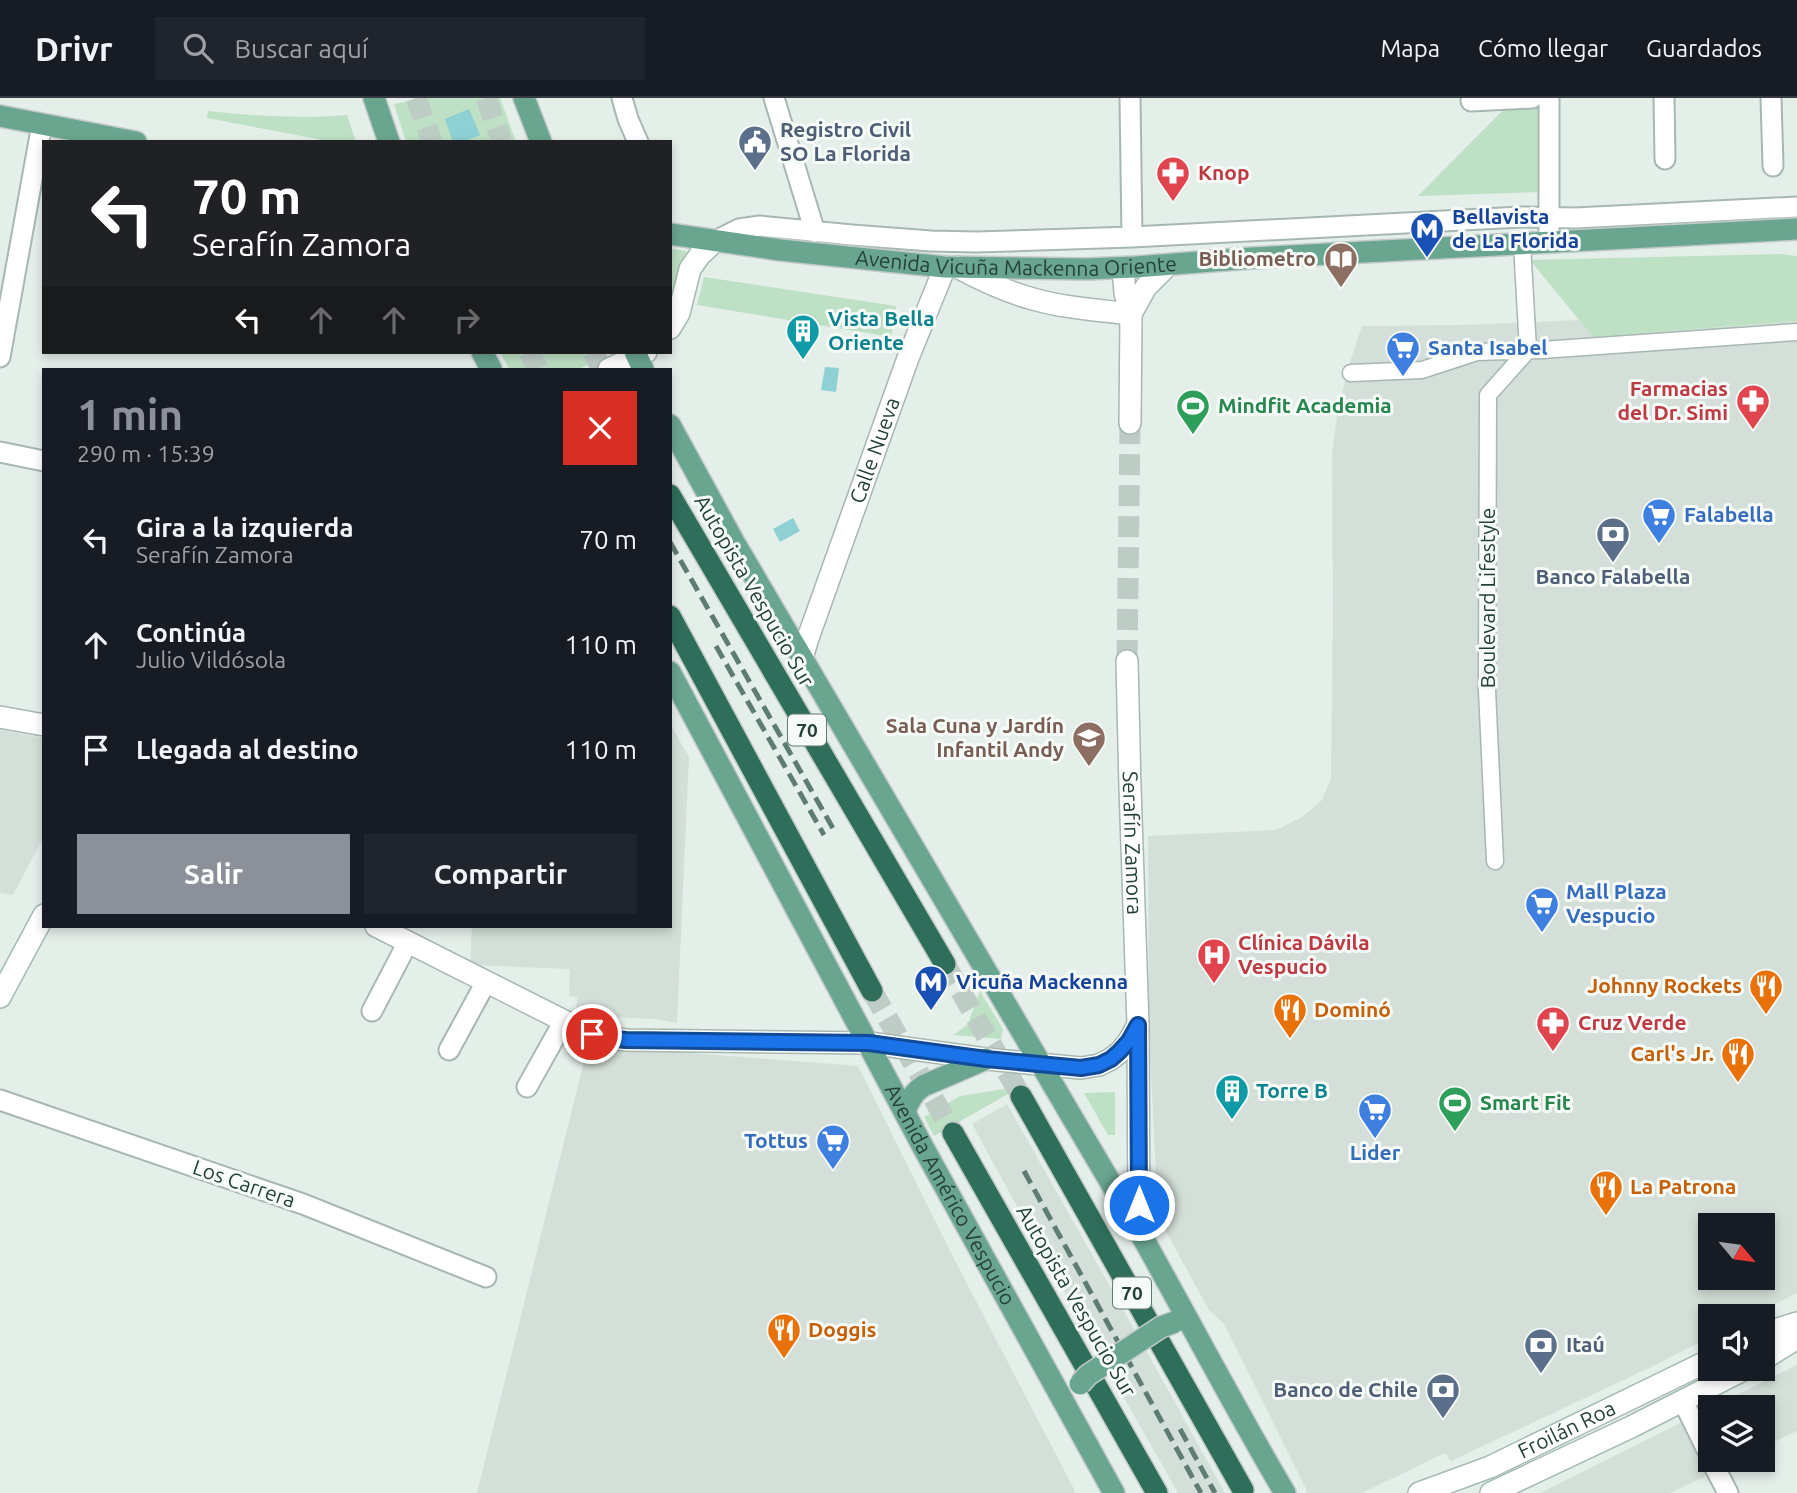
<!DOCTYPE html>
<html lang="es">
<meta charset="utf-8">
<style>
:root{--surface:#171b24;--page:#20242c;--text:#f1f3f6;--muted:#9ea1a6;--line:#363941;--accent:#8c9099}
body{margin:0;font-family:Ubuntu,sans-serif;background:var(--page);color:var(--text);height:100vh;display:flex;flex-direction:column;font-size:26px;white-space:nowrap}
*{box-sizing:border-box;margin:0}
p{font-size:23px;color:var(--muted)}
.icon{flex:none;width:38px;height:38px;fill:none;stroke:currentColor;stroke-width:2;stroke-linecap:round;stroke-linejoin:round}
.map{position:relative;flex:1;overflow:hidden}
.details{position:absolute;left:42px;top:270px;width:630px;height:560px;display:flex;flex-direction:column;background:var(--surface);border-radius:0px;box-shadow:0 4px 10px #0003}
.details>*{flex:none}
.banner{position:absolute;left:42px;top:42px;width:630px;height:214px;border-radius:0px;box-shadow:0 4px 10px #0003;background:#202124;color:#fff;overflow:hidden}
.needle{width:46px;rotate:119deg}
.fabs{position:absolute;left:1698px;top:1115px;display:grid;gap:14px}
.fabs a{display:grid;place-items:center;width:77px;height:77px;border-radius:0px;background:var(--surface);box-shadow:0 4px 10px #0003;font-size:35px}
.pin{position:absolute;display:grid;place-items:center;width:60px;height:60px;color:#fff;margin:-30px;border:4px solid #fff;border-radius:50%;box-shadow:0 2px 7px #0007}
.me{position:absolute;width:77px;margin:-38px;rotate:0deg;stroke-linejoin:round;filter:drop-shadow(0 0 5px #0008)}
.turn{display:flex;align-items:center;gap:24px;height:147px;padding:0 35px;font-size:32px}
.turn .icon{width:91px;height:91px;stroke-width:2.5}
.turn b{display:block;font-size:49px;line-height:60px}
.lanes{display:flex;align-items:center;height:66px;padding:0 35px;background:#0003;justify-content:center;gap:35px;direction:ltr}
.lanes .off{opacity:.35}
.round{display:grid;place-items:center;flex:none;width:74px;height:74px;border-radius:0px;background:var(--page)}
.summary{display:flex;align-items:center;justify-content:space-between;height:119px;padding:0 35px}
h1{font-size:42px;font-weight:700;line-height:52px;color:var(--accent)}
.primary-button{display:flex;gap:14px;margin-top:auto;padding:14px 35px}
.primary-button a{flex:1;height:80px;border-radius:0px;background:var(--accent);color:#fff;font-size:28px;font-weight:700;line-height:80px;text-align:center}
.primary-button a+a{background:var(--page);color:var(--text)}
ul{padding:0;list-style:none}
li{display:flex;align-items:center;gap:21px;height:105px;padding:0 35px}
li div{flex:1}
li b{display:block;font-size:26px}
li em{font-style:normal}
header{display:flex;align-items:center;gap:42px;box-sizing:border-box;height:98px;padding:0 35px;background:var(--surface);border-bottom:2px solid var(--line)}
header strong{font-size:33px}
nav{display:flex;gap:38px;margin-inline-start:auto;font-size:24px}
.search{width:490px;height:63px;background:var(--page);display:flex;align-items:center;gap:18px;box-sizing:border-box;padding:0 24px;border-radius:0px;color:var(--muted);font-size:26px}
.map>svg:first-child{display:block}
</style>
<header>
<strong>Drivr</strong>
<div class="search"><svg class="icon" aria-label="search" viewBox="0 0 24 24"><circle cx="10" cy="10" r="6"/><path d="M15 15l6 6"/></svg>Buscar aquí</div>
<nav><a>Mapa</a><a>Cómo llegar</a><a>Guardados</a></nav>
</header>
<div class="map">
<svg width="1797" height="1395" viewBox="0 0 1797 1395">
<rect width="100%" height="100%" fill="#e5efea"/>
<!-- built -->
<path fill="#d3dfd8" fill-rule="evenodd" d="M1579 222 1593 239 1797 223V1195L1751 1218H1710V1239L1649 1270 1451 1363 1445 1355 1362 1395H1308L1224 1226 1209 1212 1158 1119 1149 932 1148 738 1276 732 1302 719 1322 702 1331 680 1333 515 1332 357 1337 318 1348 270 1362 228 1466 227ZM1710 1127H1762V1180H1710Z
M670 626 689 659 677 925 656 921 576 918 577 899 569 898 570 871 470 867 472 828H670Z
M0 632 44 640V738L13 797 0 795Z
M588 947 858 968 951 1155 1076 1395H477Z
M1007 1006 1152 1263 1225 1395H1178L1054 1176 972 1026Z
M1797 1267V1333L1762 1350V1309H1713Z
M1710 1310V1362H1739L1670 1395H1540Z"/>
<!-- green -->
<path fill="#bee0c4" d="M425 0H500L516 44H406L394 6Z
M1543 10V94L1418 98 1504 11Z
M208 13C255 18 300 21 347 17L356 44H333L207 20Z
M670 150 689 154 670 216Z
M1781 156 1797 158V223L1593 239 1530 162Z
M704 179 896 208 891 239 697 207Z
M500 254H603L594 264 578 271H509Z
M980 893 1003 931 1001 941 954 937 968 926Z
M1004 991 1008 996 934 1038 924 1019 960 998Z
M1115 994V1037H1108L1084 995Z"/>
<!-- water -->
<path fill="#8ed0d4" d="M469 11 480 37 463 44H453L445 21Z
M825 269 839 270 836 294 821 292Z
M793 420 800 433 780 444 773 431Z"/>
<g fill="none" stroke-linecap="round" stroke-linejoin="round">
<!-- tertiary-tunnel -->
<path stroke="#beccc6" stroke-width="21" stroke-dasharray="21 10" stroke-linecap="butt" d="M1127 563 1130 325"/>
<!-- motorway-tunnel -->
<path stroke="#beccc6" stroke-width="21" stroke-dasharray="21 10" stroke-linecap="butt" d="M416 0 432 44
M486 0 502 44
M529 254 538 271
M593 254 602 271
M945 866 1021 998
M872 893 953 1035"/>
<!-- pedestrian casing -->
<g stroke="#a7b7b1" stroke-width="19">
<path id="pedestrian" d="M1351 275 1422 272 1477 254 1542 252 1797 234
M1495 763 1487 592 1488 297 1528 252 1522 146"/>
</g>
<!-- minor casing -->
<g stroke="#a7b7b1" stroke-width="23">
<path id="minor" d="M622 0 628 21 638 44
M774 0 815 134
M1130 0 1132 139
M1549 0V132
M1664 0 1665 61
M1771 0 1773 68
M1471 3 1532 0
M715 143 739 131 760 128 852 137 931 143 976 144 1132 139 1521 119 1575 120 1797 109
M0 259 42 26
M0 354 44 363
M372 913 408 844
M449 952 486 884
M527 989 564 923
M0 1002 303 1106 486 1179
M1683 1303 1710 1358
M1711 1362 1728 1395"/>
</g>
<!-- tertiary casing -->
<g stroke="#a7b7b1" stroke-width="24">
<g id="tertiary">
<path d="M957 169C981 182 1007 194 1033 201 1065 210 1098 212 1131 216"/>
<path d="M1123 170 1125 195 1131 216 1130 325"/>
<path d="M1131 216 1146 189 1167 168"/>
<path id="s1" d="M802 560 808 540 908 260 945 169"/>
<path id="s2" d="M1127 563 1130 689 1138 927 1139 1133"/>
<path d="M0 619 44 627"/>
<path d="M376 828 578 930 607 940 627 942 869 945 986 961 1081 970 1099 967 1111 961 1120 954 1129 943 1138 927"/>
</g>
</g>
<!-- secondary casing -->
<g stroke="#a4bbb0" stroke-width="24">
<g id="secondary">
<path d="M670 230 679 215 690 171 700 157 715 143"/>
<path d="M609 271 646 254"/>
<path d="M0 899 44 817"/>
<path d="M1762 1236 1797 1225"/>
<path d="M1762 1262 1797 1240"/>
<path id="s3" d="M1419 1395 1490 1369 1710 1262"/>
<path d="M1491 1395 1631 1329 1747 1270"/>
</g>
</g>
<!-- primary casing -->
<g stroke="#c2cac7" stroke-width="24">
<g id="primary">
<path d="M374 0 389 44"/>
<path d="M524 0 541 44"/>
<path d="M0 18 136 44"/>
<path id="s4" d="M670 136 780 152 945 169 1086 171 1135 169 1252 160 1797 131"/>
<path d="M482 254 491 271"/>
<path d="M635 254 643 271"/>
<path d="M670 327 734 444 1139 1133C1188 1220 1234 1309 1285 1395"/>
<path id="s5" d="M670 574 923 1049 1114 1395"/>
<path d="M905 1015C908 1003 913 995 923 988L986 961"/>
</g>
</g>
<!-- motorway casing -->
<g stroke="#c2cac7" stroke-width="24">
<path id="motorway" d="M670 397 945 866
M670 518 872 893
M1021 998 1243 1392
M953 1035 1157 1395"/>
</g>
<!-- pedestrian -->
<use href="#pedestrian" stroke="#fff" stroke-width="16"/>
<!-- minor -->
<use href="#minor" stroke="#fff" stroke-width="19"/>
<!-- tertiary -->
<use href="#tertiary" stroke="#fff" stroke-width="21"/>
<!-- secondary -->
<use href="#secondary" stroke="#fff" stroke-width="21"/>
<!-- primary -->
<use href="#primary" stroke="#6aa590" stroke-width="21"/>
<!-- motorway -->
<use href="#motorway" stroke="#2f6e5b" stroke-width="21"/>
<!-- rail -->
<path stroke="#5f7c72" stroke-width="5" stroke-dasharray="14 7" stroke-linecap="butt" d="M670 444 834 732
M716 548 824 737
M1024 1073 1201 1395
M1180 1331 1215 1395"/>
<!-- primary-bridge casing -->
<g stroke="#c2cac7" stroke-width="24" stroke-linecap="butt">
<path id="primary-bridge" d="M1080 1286 1088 1277 1161 1229 1175 1224"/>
</g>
<!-- primary-bridge -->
<use href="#primary-bridge" stroke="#6aa590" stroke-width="21"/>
</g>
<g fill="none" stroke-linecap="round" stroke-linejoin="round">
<!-- route casing -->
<g stroke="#114b97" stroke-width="18">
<path id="route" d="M592 936 607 940 626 942 869 945 986 961 1081 970 1099 967 1111 961 1119 954 1129 943 1138 927 1139 1107"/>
</g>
<!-- route -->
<use href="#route" stroke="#1a73e8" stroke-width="12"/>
</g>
<!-- icons -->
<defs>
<g id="civic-pin" transform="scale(1.75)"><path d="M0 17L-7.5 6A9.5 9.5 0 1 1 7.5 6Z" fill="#5c6f8a" stroke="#f6fbf8"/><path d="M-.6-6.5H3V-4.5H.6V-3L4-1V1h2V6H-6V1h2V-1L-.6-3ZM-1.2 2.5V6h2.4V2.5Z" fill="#fff"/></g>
<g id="pharmacy-pin" transform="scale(1.75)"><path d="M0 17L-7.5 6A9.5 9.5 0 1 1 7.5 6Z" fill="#e0444e" stroke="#f6fbf8"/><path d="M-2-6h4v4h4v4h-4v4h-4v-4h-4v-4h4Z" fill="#fff"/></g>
<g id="metro-pin" transform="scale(1.75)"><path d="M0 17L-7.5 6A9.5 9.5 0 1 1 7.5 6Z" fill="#1a4fb4" stroke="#f6fbf8"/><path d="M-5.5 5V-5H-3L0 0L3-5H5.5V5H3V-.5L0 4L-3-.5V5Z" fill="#fff"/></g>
<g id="library-pin" transform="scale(1.75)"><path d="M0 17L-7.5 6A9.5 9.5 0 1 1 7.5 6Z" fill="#8d6e63" stroke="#f6fbf8"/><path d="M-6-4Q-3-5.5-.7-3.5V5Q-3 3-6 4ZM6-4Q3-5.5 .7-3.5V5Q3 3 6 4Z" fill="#fff"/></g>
<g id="building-pin" transform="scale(1.75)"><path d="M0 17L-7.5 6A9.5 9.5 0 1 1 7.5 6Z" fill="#0f9aa8" stroke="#f6fbf8"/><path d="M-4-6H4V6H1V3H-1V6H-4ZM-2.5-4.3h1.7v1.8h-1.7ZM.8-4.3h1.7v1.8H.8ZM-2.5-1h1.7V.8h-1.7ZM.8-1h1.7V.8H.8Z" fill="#fff"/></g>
<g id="supermarket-pin" transform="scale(1.75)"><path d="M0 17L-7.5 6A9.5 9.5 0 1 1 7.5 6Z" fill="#3f7fe0" stroke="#f6fbf8"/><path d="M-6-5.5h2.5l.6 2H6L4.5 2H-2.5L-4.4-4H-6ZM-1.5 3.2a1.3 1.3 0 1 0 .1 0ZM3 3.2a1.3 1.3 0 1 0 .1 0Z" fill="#fff"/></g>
<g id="stadium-pin" transform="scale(1.75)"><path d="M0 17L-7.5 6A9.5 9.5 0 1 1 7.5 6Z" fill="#2e9e5b" stroke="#f6fbf8"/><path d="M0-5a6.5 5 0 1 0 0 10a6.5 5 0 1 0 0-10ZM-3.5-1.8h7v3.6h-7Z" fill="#fff"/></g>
<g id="bank-pin" transform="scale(1.75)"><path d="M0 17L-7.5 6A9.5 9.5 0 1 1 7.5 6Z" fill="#5c6f8a" stroke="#f6fbf8"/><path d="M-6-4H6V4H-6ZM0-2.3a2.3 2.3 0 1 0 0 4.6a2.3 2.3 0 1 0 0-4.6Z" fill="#fff"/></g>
<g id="school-pin" transform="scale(1.75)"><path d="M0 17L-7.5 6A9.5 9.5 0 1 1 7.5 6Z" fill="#8d6e63" stroke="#f6fbf8"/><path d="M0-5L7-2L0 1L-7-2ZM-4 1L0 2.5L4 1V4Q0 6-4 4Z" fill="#fff"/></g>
<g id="hospital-pin" transform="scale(1.75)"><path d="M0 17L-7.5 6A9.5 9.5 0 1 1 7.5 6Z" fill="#e0444e" stroke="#f6fbf8"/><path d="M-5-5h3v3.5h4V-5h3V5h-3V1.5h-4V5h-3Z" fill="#fff"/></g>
<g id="restaurant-pin" transform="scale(1.75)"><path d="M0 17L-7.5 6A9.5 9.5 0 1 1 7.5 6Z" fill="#e8710a" stroke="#f6fbf8"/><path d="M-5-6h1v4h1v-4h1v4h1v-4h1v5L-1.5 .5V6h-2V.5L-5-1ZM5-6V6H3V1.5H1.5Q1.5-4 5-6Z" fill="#fff"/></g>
</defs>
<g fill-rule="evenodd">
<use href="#civic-pin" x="755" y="44"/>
<use href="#pharmacy-pin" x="1173" y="75"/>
<use href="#metro-pin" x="1427" y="131"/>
<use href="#library-pin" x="1341" y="161"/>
<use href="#building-pin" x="803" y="233"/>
<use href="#supermarket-pin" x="1403" y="250"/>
<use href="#pharmacy-pin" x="1753" y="303"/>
<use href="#stadium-pin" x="1193" y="308"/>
<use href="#supermarket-pin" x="1659" y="417"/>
<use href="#bank-pin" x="1613" y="436"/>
<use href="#school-pin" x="1089" y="640"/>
<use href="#supermarket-pin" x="1542" y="806"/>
<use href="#hospital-pin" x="1214" y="857"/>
<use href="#metro-pin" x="931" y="884"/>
<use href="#restaurant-pin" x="1766" y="888"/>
<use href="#restaurant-pin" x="1290" y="912"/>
<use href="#pharmacy-pin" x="1553" y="925"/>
<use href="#restaurant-pin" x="1738" y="956"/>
<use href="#building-pin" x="1232" y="993"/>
<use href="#stadium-pin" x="1455" y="1005"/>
<use href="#supermarket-pin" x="1375" y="1012"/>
<use href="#supermarket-pin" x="833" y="1043"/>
<use href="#restaurant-pin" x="1606" y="1089"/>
<use href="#restaurant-pin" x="784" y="1232"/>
<use href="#bank-pin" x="1541" y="1247"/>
<use href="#bank-pin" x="1443" y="1292"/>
</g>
<g text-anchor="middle" stroke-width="6" stroke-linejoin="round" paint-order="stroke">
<!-- shield labels -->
<g fill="#f6fbf8" stroke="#637971" stroke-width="2">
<rect x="788" y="616.5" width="38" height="31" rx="5"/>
<rect x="1113" y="1179.5" width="38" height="31" rx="5"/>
</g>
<g font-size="19" font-weight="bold" fill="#244137">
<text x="807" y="639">70</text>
<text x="1132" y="1202">70</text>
</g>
<!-- service labels -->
<g font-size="21" font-weight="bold" fill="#4e5e75" stroke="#f6fbf8" text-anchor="start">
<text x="780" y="39">Registro Civil<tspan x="780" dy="24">SO La Florida</tspan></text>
<text x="1613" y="486" text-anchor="middle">Banco Falabella</text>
<text x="1566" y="1254">Itaú</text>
<text x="1418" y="1299" text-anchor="end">Banco de Chile</text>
</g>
<!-- health labels -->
<g font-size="21" font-weight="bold" fill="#be3a42" stroke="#f6fbf8" text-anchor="start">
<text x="1198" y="82">Knop</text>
<text x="1728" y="298" text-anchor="end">Farmacias<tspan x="1728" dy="24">del Dr. Simi</tspan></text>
<text x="1238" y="852">Clínica Dávila<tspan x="1238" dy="24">Vespucio</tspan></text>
<text x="1578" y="932">Cruz Verde</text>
</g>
<!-- transit labels -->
<g font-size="21" font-weight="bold" fill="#164399" stroke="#f6fbf8" text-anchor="start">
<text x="1452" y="126">Bellavista<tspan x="1452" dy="24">de La Florida</tspan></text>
<text x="956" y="891">Vicuña Mackenna</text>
</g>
<!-- education labels -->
<g font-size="21" font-weight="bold" fill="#785e54" stroke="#f6fbf8" text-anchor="end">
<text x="1316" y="168">Bibliometro</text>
<text x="1064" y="635">Sala Cuna y Jardín<tspan x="1064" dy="24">Infantil Andy</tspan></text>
</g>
<!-- street labels -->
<g font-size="21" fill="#244137" stroke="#f6fbf8">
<text dy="7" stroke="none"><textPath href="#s4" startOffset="348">Avenida Vicuña Mackenna Oriente</textPath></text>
<text dy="7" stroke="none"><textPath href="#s1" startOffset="220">Calle Nueva</textPath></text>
<text transform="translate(754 493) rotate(60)" y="7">Autopista Vespucio Sur</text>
<text transform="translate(1488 500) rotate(-90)" y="7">Boulevard Lifestyle</text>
<text dy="7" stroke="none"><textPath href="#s2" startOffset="182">Serafín Zamora</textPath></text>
<text transform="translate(244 1086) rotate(19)" y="7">Los Carrera</text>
<text dy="7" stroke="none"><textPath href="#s5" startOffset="593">Avenida Américo Vespucio</textPath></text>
<text transform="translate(1076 1203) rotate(60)" y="7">Autopista Vespucio Sur</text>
<text dy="7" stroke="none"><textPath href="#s3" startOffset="161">Froilán Roa</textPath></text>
</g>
<!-- culture labels -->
<g font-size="21" font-weight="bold" fill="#0d838f" stroke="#f6fbf8" text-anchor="start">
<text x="828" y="228">Vista Bella<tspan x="828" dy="24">Oriente</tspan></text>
<text x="1256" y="1000">Torre B</text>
</g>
<!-- shop labels -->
<g font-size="21" font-weight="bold" fill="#366cbe" stroke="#f6fbf8" text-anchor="start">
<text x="1428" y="257">Santa Isabel</text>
<text x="1684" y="424">Falabella</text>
<text x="1566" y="801">Mall Plaza<tspan x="1566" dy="24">Vespucio</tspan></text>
<text x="808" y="1050" text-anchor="end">Tottus</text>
<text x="1375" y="1062" text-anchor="middle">Lider</text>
</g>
<!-- leisure labels -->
<g font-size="21" font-weight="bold" fill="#27864d" stroke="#f6fbf8" text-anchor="start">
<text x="1218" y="315">Mindfit Academia</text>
<text x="1480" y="1012">Smart Fit</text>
</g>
<!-- food labels -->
<g font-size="21" font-weight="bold" fill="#c56008" stroke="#f6fbf8" text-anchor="start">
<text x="1742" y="895" text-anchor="end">Johnny Rockets</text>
<text x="1314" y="919">Dominó</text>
<text x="1714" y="963" text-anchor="end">Carl's Jr.</text>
<text x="1630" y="1096">La Patrona</text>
<text x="808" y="1239">Doggis</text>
</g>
</g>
</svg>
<div class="fabs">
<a><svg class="needle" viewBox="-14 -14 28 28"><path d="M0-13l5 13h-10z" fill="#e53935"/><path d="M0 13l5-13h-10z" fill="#9ea1a6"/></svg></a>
<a><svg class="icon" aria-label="sound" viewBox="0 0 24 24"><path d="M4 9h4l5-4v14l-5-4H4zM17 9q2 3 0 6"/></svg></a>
<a><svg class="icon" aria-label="layers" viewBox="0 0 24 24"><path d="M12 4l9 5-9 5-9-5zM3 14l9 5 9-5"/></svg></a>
</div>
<div class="pin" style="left:592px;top:936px;background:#d93025"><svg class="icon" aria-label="arrive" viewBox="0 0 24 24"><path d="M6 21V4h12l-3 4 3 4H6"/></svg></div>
<svg class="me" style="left:1139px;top:1107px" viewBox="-20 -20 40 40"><circle r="17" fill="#1a73e8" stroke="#fff" stroke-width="3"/><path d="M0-11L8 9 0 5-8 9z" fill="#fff"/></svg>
<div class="banner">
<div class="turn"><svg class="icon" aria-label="left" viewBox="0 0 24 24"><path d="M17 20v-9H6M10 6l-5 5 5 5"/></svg><div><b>70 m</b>Serafín Zamora</div></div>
<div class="lanes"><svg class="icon" aria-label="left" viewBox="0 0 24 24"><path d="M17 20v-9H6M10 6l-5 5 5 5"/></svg><svg class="icon off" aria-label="ahead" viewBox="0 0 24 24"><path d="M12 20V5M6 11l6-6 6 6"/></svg><svg class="icon off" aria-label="ahead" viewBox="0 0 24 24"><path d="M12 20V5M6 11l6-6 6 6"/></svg><svg class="icon off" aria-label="right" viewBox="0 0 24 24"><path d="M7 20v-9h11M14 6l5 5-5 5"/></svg></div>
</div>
<section class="details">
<div class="summary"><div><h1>1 min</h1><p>290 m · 15:39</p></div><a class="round" style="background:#d93025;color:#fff"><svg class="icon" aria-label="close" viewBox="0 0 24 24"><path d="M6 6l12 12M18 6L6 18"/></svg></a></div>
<ul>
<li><svg class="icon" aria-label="left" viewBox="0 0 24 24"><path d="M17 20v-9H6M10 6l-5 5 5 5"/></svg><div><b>Gira a la izquierda</b><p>Serafín Zamora</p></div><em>70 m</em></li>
<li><svg class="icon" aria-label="ahead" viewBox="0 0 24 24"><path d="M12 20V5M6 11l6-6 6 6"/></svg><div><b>Continúa</b><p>Julio Vildósola</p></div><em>110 m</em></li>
<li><svg class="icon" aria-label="arrive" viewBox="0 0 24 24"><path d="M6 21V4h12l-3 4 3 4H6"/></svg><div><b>Llegada al destino</b></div><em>110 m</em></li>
</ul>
<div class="primary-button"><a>Salir</a><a>Compartir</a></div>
</section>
</div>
